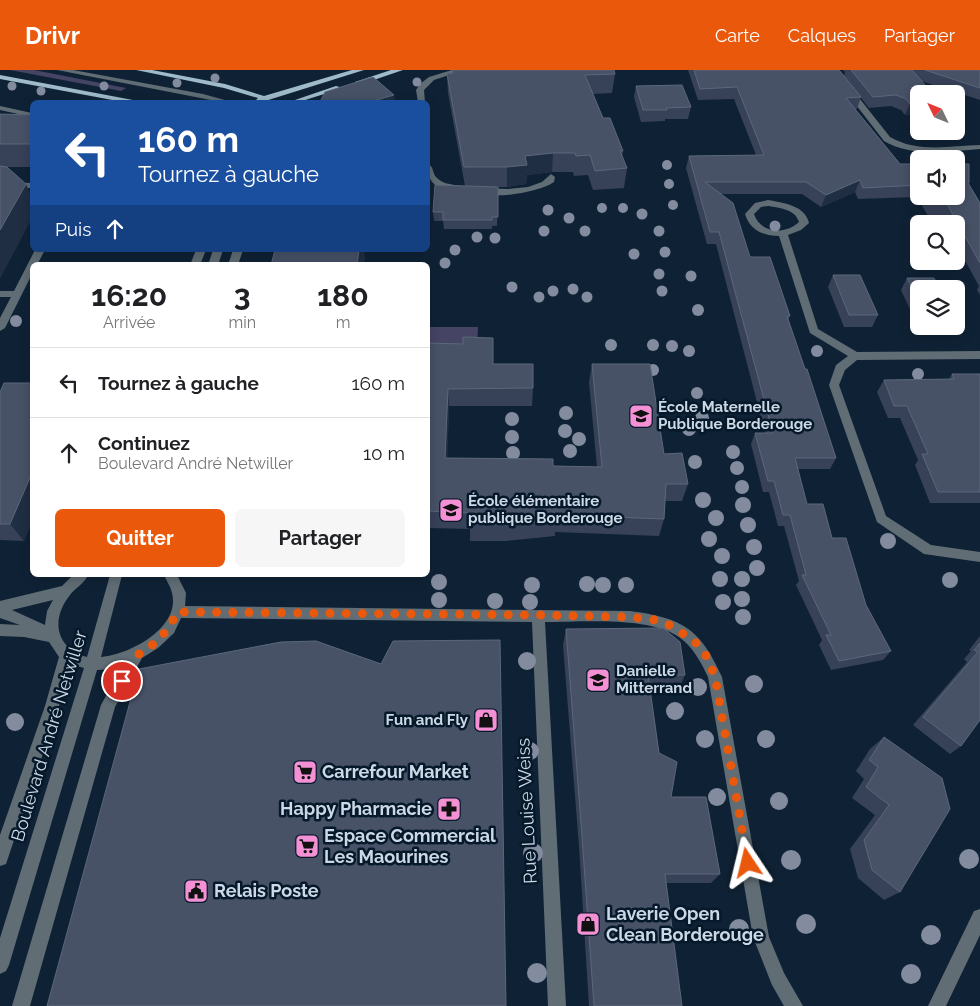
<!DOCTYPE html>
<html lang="fr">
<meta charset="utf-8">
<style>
:root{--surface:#fff;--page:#f6f6f6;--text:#202124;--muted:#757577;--line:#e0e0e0;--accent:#ea580c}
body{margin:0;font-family:Raleway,sans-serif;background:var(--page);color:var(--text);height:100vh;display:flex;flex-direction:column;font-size:19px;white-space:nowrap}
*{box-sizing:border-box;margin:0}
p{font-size:16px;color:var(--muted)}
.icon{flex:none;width:28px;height:28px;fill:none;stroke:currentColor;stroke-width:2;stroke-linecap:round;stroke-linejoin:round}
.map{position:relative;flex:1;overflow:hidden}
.drawer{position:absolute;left:30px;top:192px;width:400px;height:315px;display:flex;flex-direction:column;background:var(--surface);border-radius:8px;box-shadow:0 2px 12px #0003}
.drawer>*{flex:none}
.guide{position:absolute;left:30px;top:30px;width:400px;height:152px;border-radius:8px;box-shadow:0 2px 12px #0003;background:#1a4fa0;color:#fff;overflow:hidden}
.needle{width:32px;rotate:313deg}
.tools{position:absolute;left:910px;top:15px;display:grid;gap:10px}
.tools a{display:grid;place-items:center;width:55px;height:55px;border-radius:8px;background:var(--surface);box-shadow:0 2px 12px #0003;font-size:25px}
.pin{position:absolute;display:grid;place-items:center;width:42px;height:42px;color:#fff;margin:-21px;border:2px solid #fff;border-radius:50%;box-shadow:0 1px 5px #0007}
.me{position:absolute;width:55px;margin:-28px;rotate:350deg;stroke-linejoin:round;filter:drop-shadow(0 0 4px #0008)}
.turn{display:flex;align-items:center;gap:18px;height:105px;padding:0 25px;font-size:22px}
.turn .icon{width:65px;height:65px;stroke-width:2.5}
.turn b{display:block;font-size:35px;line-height:42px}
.then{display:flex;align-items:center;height:48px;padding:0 25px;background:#0003;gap:10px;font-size:19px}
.eta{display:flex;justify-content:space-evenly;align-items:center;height:85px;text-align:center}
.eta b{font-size:30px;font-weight:700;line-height:35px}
.cta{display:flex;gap:10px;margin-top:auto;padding:10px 25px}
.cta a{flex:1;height:58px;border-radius:8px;background:var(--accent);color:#fff;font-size:20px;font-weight:700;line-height:58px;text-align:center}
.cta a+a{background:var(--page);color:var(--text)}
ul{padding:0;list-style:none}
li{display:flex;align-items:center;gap:15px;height:70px;padding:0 25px;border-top:1px solid var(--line)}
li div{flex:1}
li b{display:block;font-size:19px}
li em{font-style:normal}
header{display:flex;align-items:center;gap:30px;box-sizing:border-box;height:70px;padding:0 25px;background:var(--accent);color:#fff}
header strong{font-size:24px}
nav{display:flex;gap:28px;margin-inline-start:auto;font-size:18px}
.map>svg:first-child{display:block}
</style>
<header>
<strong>Drivr</strong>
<nav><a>Carte</a><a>Calques</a><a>Partager</a></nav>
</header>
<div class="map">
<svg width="980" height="936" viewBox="0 0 980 936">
<rect width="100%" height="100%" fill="#0f2235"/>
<!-- green -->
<path fill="#464464" d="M10 0H34L126 18 121 21Z
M428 257H478L477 284 428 285Z"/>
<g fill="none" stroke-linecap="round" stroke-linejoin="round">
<!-- minor -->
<path fill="#606d74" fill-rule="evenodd" d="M57 0H73L203 24 232 32H221Z
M452 0H464L434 10 424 20 425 32H418L416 20 420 14 429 7Z
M829 0H837L890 67C917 83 950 76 980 75V79C948 81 913 88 884 71Z
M0 36 32 43V47L0 40Z
M428 94C434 97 432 102 436 107 442 114 451 114 459 116V120C441 123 425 113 428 94Z
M551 104 555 107 554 112C540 122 491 131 477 121L481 118 507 119 528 117 542 112Z
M0 112 32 113V118H0Z
M768 130C783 133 805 135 809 153L801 160 788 165 818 259 857 282 980 281V289L857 290 845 300 839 315 886 446 931 475 980 482V492L924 484 877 452 829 315 836 295 848 286 810 263 779 166C763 166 750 160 745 144L755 133ZM768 136C780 138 795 139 799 152 785 165 761 164 754 144L761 137Z
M35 180H45L37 195H32V204L5 258 0 261V248L11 227H0V221H14Z
M196 180H206L200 195H190Z
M213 180H223L218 195H208Z
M233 180H243L238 195H228Z
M73 505H88C85 513 75 518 70 525 50 550 56 578 87 587L110 505H122L101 587C129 585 181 558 172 523 171 517 166 510 164 505H177L186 523 185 536 630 541C682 548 700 558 722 607L769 867 784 903 803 936H784L772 915 753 867 708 607C701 592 693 577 679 567 649 546 581 552 545 552L566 936H548L532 552 181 548 174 563 158 578 142 588 115 637 30 936H12L101 635 123 595 113 599 97 600 9 895 6 901 0 904V868L84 598 71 594 59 636 8 788 6 794 0 796V765L45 636 59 587 49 572 24 567 0 566V554L20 555 0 548V531L62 516ZM53 530 47 541 45 555 12 540Z
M980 839V865L946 936H928L974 841Z"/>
<!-- major -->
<path fill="#9fbbca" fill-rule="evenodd" d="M136 0H152L225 14 264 26 352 0H364L262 32H254L258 28 224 18Z
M391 0H403L362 14 355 12Z
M0 5 133 30 137 32H123L0 9Z
M336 16 343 18 299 32H289Z"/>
</g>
<!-- trees -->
<g fill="#838c9e">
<circle cx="215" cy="8" r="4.5"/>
<circle cx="417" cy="12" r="4.5"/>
<circle cx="177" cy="13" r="4.5"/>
<circle cx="12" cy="16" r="4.5"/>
<circle cx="104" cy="16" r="4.5"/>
<circle cx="41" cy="21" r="4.5"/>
<circle cx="667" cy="95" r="5"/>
<circle cx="669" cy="114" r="5"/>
<circle cx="673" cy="135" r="5"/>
<circle cx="602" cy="138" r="5"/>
<circle cx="623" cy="138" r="5"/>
<circle cx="548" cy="140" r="5.5"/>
<circle cx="642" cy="144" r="5.5"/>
<circle cx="569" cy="148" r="5.5"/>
<circle cx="775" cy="156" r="5.5"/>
<circle cx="544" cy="161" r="5.5"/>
<circle cx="585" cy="161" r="5.5"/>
<circle cx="659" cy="161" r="5.5"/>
<circle cx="477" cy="167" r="5.5"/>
<circle cx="495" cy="168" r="5.5"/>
<circle cx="455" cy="180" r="5.5"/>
<circle cx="665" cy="182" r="5.5"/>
<circle cx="634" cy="184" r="5.5"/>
<circle cx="445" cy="193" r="5.5"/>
<circle cx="659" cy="204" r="5.5"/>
<circle cx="691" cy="206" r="5.5"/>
<circle cx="512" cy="217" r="5.5"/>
<circle cx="573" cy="219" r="5.5"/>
<circle cx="553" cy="221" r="5.5"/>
<circle cx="662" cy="221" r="5.5"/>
<circle cx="539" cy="227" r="5.5"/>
<circle cx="587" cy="227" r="5.5"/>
<circle cx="698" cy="240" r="6"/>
<circle cx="16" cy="251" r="6"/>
<circle cx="611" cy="275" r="6"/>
<circle cx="653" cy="275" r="6"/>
<circle cx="672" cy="276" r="6"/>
<circle cx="689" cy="281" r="6"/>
<circle cx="817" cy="281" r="6"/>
<circle cx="653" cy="300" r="6"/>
<circle cx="918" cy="304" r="6"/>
<circle cx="697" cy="323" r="6"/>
<circle cx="566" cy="343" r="7"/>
<circle cx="702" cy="348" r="7"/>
<circle cx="512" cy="349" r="7"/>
<circle cx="689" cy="359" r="7"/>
<circle cx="565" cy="361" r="7"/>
<circle cx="512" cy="367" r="7"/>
<circle cx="579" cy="369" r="7"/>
<circle cx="570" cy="381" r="7"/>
<circle cx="733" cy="382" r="7"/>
<circle cx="513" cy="383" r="7"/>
<circle cx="695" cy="392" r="7"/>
<circle cx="737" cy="398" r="7"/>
<circle cx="742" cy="417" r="7"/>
<circle cx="703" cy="430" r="8"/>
<circle cx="743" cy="435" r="8"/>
<circle cx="716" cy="448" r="8"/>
<circle cx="748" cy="455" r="8"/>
<circle cx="709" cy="469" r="8"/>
<circle cx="888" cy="471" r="8"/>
<circle cx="754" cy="477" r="8"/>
<circle cx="722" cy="486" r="8"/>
<circle cx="757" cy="498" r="8"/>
<circle cx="720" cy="509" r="8"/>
<circle cx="742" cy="509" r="8"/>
<circle cx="950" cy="510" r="8"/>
<circle cx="439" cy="512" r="8"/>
<circle cx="587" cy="514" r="8"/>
<circle cx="532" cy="515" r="8"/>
<circle cx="603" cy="515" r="8"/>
<circle cx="626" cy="515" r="8"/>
<circle cx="742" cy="529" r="8"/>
<circle cx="439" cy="530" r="8"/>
<circle cx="495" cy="531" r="8"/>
<circle cx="530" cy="532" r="8"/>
<circle cx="723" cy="532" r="8"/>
<circle cx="743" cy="547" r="8"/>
<circle cx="527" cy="591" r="9"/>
<circle cx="754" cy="614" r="9"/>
<circle cx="698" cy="617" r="9"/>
<circle cx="675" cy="641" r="9"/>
<circle cx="15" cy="652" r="9"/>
<circle cx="705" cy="669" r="9"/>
<circle cx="766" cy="669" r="9"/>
<circle cx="530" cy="681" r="9"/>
<circle cx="717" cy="727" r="9"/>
<circle cx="779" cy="731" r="9"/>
<circle cx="533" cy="783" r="10"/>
<circle cx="969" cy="789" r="10"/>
<circle cx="791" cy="790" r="10"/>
<circle cx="806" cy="854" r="10"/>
<circle cx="739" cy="859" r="10"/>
<circle cx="931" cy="865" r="10"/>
<circle cx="537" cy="903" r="10"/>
<circle cx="911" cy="904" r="10"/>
</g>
<!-- wall -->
<path fill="#374158" d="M452 0 615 4 612 23 593 24 603 48 623 81 622 88 627 98 624 118 593 120 588 105 574 106 573 102H552L527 105 526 114 507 117H498L497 156H492V159H444L443 151H434L433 142 465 116 448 23 447 4 452 3Z
M688 0H839L861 27 857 39H855L900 94H919V126H956V94L969 113V114L980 133V225L977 220 979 216 956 174V154H945L941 146H928L917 127 858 129 855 122 821 137 802 124H720L750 187 790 246 788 250 836 388 830 399H798L807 434 832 468 866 535 891 581 883 590 831 600 819 575 822 570 796 515 799 511 784 456H778L769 422H763L751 374 755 363H765L716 174H707L686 98 689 86 756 85 734 29 698 30Z
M843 0H980V30L921 11 919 24V43L905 45 901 40 891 36 869 38 844 6 845 2Z
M636 16 691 37 688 49H665V51L641 52 634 27Z
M0 44 32 45V97H8L0 209Z
M833 205 878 245 872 257H844L828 217Z
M907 208 919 219V256H951L948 261H920L901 220Z
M428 273 493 294 533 318 532 336H449L447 388 553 396 597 397 589 312 592 294 688 414 682 431H665L664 449 659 466 555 462V466L506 471H470V459L428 458Z
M952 304H980V433H930L915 395 918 390 900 348H888L877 322 884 310 949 309Z
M32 313V450L24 471 0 470V322Z
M566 559 685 605 679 619H650L659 683 671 727 720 804 711 813H666L682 936H589L579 776 563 575Z
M980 566V650L961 676 950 684 913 655 967 592 964 589 971 581 969 580Z
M884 667 900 822 884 830 858 808 850 779 875 745 852 728 864 709 856 701 870 679Z"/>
<!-- shaded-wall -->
<path fill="#202e43" d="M394 25 395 32H370Z
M919 33V43L905 45 910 34Z
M553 83 552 102 527 105 526 114 507 117V97L525 86Z
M860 110 855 122 821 137 826 125Z
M26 114 32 127V148L0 209V160Z
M359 180H364L365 188 364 195H357Z
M448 319 449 336 447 406 445 388Z
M32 403V450L24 471 10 454Z"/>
<!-- building -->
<path fill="#475267" stroke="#5c677b" d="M452 0H614L615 4 585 5 603 48H610L623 81H620L627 98 595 101 590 85 576 86 575 83H553L525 86 527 95 507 97H464L447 4 453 3Z
M694 0H839L861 27 846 28 900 94H919V115L863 118 860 110 826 125 806 112H705L733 133 750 187H770L790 246H787L805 299H807L836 388H795L807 434H823L832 468H846L866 535 891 581 839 591 826 565H831L802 505H806L790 445H783L774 411H768L755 363H773L719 162H710L689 86 764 85 737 17 700 19Z
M851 0H912L933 24H919V33L910 34 906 29 896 25 873 27Z
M925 0H980V18Z
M373 7 394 25 370 32H320L325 22Z
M682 15 691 37 666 38 667 40H643L636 16Z
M0 44 32 45V74H0Z
M956 94H969V113H968L980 133V193L947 134H934L929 126H956Z
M0 96 7 97 26 114 0 160Z
M435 115 498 117V147H492V150H443V142H433Z
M275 180H359L357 195H271Z
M833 205H860L878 245H849Z
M907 208H934L940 219H919V232Z
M463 267 493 268V294H533V318L448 319 445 388 553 389V396L602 397 592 294H650L664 384 682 383 688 414H666L664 449 557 445V450L507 455 470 454V443L428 441V273L463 274Z
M952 304H980V422H938L922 384H928L907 336H894L884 310 954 309Z
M4 313H32V403L10 454H0V322Z
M663 558 680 572 685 605H648L659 683 677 692 671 727H706L720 804H665L682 936H594L582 766 566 559Z
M500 570 506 936H47L139 599 281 572 316 571 381 594 393 571Z
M980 573V650L961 676 923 647 978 582 974 580Z
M884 667 942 708 950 739 900 822 872 800 864 770 889 735 866 717 878 697 869 690Z"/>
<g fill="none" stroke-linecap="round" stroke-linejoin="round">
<!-- route -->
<path stroke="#ea580c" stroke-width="9" stroke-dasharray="0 16.2" d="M122 611 136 586 150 577 162 566 171 554 177 542 538 545 630 547 655 550 672 556 699 575 707 587 715 607 748 793"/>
</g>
<!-- icons -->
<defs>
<g id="school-square" transform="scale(1.25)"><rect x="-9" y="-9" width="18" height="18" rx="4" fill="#f491d4" stroke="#06192b"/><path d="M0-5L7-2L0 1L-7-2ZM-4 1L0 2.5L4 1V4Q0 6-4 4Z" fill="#111"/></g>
<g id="shop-square" transform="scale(1.25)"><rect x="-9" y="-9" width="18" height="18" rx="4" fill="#f491d4" stroke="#06192b"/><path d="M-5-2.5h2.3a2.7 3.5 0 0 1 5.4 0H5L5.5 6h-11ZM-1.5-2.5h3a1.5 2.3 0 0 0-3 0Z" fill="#111"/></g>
<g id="supermarket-square" transform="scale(1.25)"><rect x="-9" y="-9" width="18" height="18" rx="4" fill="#f491d4" stroke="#06192b"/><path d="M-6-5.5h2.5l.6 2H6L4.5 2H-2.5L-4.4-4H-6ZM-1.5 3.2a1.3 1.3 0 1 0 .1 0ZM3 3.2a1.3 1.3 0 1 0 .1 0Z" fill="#111"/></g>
<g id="pharmacy-square" transform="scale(1.25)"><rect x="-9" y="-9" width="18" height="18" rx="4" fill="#f491d4" stroke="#06192b"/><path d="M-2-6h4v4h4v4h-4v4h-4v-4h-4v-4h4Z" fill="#111"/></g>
<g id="civic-square" transform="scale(1.25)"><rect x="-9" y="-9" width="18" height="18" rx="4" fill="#f491d4" stroke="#06192b"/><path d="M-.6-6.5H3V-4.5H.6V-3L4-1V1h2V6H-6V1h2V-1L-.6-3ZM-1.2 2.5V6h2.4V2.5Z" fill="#111"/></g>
</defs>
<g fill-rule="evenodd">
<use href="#school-square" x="641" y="346"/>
<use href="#school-square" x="451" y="440"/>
<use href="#school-square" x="598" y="610"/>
<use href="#shop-square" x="486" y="650"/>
<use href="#supermarket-square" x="305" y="702"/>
<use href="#pharmacy-square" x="449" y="739"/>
<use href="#supermarket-square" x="307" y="776"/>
<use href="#civic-square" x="196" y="821"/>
<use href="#shop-square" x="588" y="854"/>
</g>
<g text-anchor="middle" stroke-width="5" stroke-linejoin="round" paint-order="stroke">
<!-- poi labels -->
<g font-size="15" font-weight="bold" fill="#ccd8e5" stroke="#06192b" text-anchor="start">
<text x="658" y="342">École Maternelle<tspan x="658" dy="17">Publique Borderouge</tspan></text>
<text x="468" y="436">École élémentaire<tspan x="468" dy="17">publique Borderouge</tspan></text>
<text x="616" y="606">Danielle<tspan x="616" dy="17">Mitterrand</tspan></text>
<text x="468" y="655" text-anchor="end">Fun and Fly</text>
</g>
<!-- near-street labels -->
<g font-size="18" fill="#ccd8e5" stroke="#06192b">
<text transform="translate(49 666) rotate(-73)" y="6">Boulevard André Netwiller</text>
<text transform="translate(527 741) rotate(-93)" y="6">Rue Louise Weiss</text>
</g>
<!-- near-poi labels -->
<g font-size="18" font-weight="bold" fill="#ccd8e5" stroke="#06192b" text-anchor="start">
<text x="322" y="708">Carrefour Market</text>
<text x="432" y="745" text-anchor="end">Happy Pharmacie</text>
<text x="324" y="772">Espace Commercial<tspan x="324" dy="21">Les Maourines</tspan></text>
<text x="214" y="827">Relais Poste</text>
<text x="606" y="850">Laverie Open<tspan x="606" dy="21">Clean Borderouge</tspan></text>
</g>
</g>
</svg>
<div class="tools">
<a><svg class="needle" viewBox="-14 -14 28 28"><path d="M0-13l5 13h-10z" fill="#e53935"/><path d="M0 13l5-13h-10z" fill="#757577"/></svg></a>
<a><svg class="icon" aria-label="sound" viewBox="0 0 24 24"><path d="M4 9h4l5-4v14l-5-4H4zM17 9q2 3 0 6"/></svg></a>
<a><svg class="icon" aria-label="search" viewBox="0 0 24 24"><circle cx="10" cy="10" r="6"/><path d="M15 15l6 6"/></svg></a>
<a><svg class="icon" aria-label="layers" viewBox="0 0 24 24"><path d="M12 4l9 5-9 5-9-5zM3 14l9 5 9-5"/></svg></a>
</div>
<div class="pin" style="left:122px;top:611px;background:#d93025"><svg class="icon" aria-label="arrive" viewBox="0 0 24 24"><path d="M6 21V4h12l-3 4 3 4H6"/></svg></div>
<svg class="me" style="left:748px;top:793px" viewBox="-20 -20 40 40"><path d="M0-17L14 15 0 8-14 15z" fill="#ea580c" stroke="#fff" stroke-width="4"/></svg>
<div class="guide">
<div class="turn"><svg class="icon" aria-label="left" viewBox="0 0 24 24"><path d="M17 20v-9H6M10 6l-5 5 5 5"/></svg><div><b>160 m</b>Tournez à gauche</div></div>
<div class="then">Puis<svg class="icon" aria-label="ahead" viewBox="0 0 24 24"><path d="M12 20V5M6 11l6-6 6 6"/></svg></div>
</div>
<section class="drawer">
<div class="eta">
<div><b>16:20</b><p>Arrivée</p></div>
<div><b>3</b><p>min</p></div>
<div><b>180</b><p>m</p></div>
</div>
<ul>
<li><svg class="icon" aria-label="left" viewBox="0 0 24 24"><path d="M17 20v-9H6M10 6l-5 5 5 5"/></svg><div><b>Tournez à gauche</b></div><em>160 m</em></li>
<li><svg class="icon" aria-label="ahead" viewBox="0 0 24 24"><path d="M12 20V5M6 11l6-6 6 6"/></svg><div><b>Continuez</b><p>Boulevard André Netwiller</p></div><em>10 m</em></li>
</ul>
<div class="cta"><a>Quitter</a><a>Partager</a></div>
</section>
</div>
